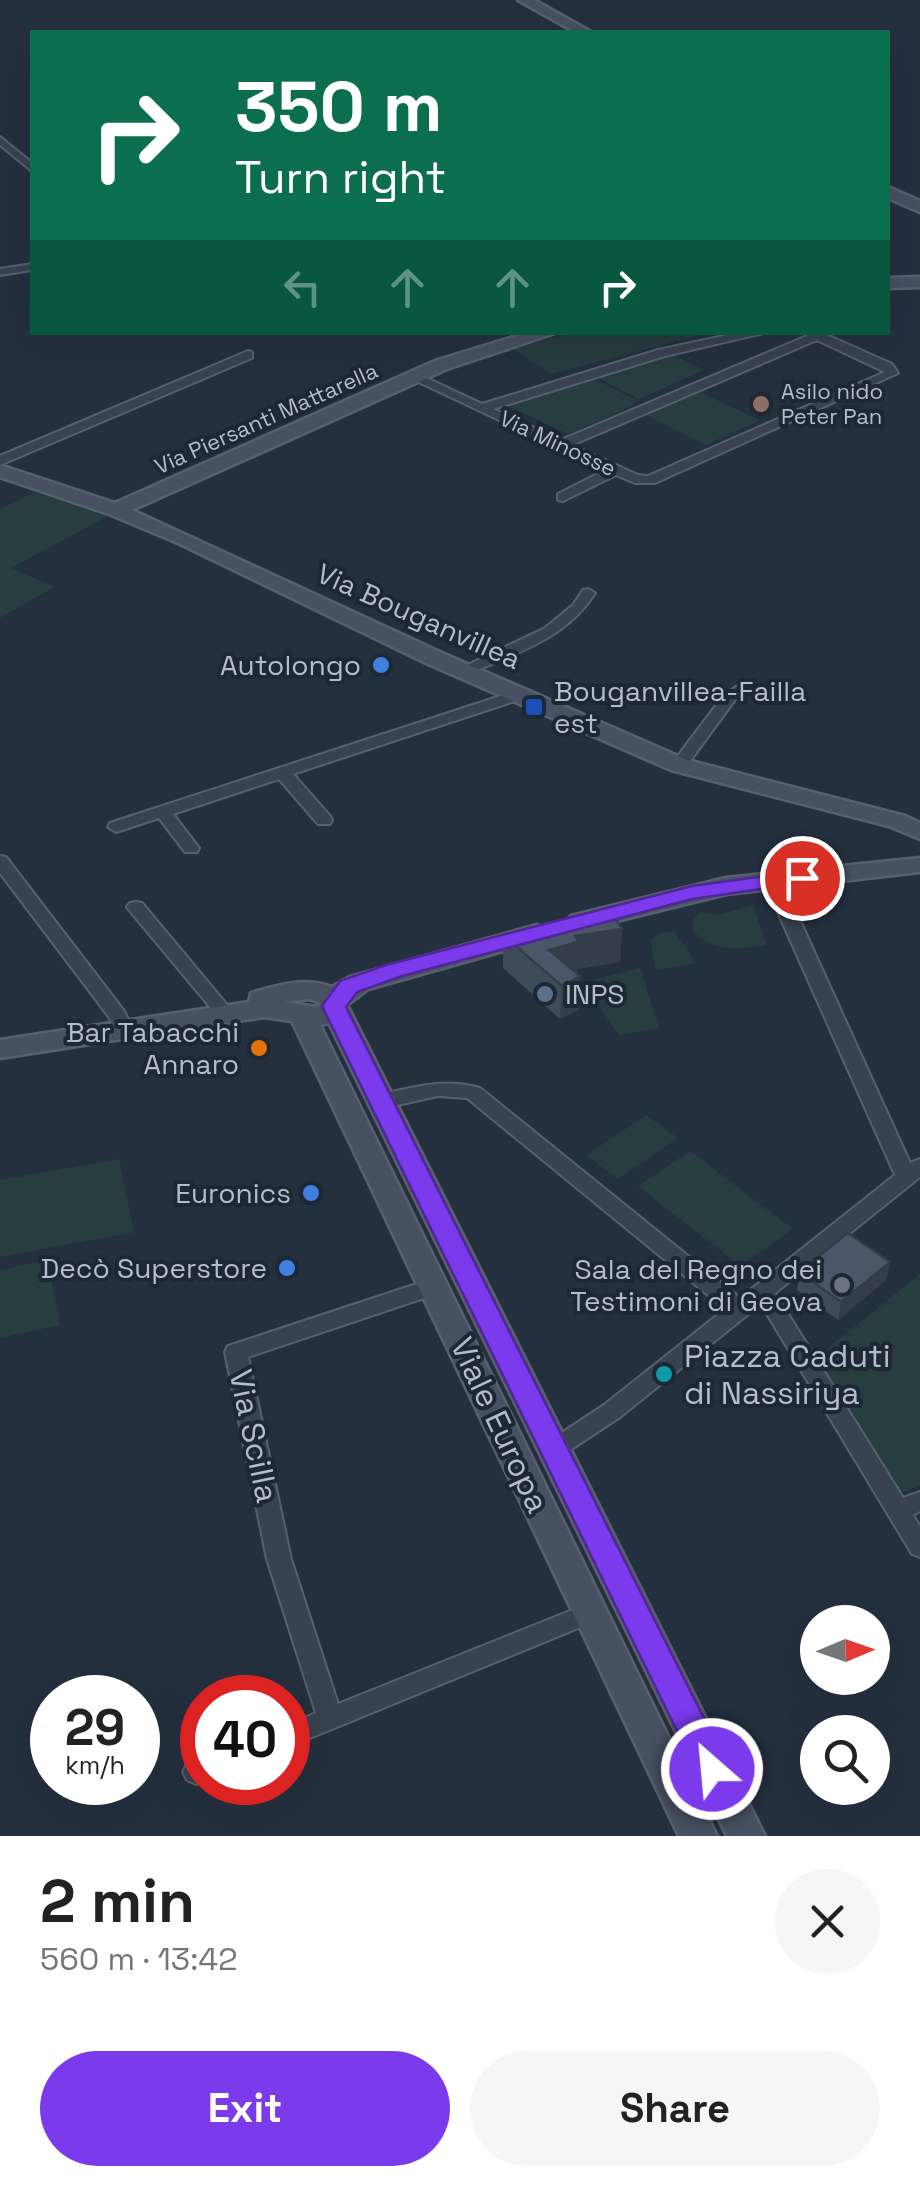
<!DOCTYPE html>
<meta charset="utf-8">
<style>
:root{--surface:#fff;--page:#f6f6f6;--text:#222;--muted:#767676;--accent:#7c3aed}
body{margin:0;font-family:"Space Grotesk",sans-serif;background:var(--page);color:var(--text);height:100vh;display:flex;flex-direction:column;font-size:38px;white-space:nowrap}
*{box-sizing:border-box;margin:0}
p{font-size:32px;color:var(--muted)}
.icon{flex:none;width:55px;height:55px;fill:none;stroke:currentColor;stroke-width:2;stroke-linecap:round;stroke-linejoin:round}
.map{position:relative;height:1836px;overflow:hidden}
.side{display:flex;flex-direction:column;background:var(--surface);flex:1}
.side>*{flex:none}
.banner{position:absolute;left:30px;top:30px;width:860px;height:305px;border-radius:0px;box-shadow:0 10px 40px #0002;background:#0b6e4f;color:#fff;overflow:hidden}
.needle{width:65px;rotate:88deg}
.fabs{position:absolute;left:800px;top:1605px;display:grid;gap:20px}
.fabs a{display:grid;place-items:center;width:90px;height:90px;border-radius:50%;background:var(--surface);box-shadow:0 10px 40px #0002;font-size:50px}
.speed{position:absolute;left:30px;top:1675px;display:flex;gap:20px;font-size:50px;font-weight:700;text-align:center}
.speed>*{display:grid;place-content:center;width:130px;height:130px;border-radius:50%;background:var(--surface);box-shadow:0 10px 40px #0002;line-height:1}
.speed small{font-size:25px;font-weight:400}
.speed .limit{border:15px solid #d22;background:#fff;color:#111}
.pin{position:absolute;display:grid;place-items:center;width:85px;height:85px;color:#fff;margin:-42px;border:5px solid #fff;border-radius:50%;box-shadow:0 2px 10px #0007}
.me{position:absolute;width:110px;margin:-55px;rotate:333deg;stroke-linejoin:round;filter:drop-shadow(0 0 8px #0008)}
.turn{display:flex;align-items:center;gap:35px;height:210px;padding:0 40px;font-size:45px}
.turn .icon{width:130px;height:130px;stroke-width:2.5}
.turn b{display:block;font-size:70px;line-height:85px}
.lanes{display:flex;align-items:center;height:95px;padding:0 40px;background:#0003;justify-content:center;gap:50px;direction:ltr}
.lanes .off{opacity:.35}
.round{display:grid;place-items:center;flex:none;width:105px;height:105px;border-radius:52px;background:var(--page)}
.head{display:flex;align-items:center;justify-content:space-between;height:170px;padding:0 40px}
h1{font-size:60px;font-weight:700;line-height:75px}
.cta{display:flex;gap:20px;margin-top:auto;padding:20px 40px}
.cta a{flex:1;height:115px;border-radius:60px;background:var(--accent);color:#fff;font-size:40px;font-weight:700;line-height:115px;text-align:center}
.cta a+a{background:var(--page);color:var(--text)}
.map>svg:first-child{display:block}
</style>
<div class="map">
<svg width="920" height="1836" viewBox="0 0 920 1836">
<rect width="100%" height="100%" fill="#25303f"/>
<!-- green -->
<path fill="#273d40" d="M698 333 701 335 551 374 512 349 571 333Z
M675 356 705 370 639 399 596 377Z
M593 378 636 400 632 406 568 434 506 405Z
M700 392 755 418 761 420 706 445 646 415Z
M35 492 108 516 11 568 54 587 0 618V509Z
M753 905 767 945C738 949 715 954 693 931L692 920 700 913 718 915Z
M674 931 696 963 656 970 651 939 659 933Z
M640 968 659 1028 619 1035 582 983Z
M646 1115 678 1138 618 1179 586 1155Z
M690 1151 793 1229 740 1266 638 1186Z
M119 1159 134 1232 0 1257V1180Z
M48 1260 60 1325 0 1338V1270Z
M920 1274V1485L901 1494 817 1357Z"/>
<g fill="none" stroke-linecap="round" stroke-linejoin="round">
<!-- street casing -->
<g stroke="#57606d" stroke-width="4">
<path id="street" d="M0 137 32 163V171L0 145Z
M32 264V270L0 275V269Z
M742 332H768L665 356 493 409 561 440 807 336 803 332H820L892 364 898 373 655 483H635L616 475 563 501 558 500V494L605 470 408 377 418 374 482 404 658 350ZM817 340 885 372 648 476 638 475 572 445Z
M248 351 252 352V358L0 465V456Z
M588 589 595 593C566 639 516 653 468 674L463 676 455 671 545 628 573 605 583 590Z
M745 681 750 683 753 686 734 701 685 768H673L671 765 724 695Z
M519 690 524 692 527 695 524 698 293 774 330 816 332 820 330 824H318L279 779 173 814 199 848 197 852H185L159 818 116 832 108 827 110 823Z
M0 856 6 857 124 1011 134 1032 132 1036H118L109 1017 0 873Z
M773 876 782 881 910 1163 920 1159V1177L775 1293 903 1498 920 1492V1511L913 1515 920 1527V1557L912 1554 761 1304 620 1417 561 1456 553 1459 545 1456 542 1450 545 1444 604 1405 725 1309 467 1098 438 1096 379 1109 372 1107 369 1102 372 1097 379 1095C414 1087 444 1078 480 1088L740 1298 895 1175 764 881Z
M136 902 142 903 228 1006 231 1010 228 1014H216L130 911 127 907 130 903Z
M435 1278 442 1280 445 1286 442 1292 248 1357 291 1559 338 1704 590 1603 598 1606 602 1613 598 1620 288 1747V1725L316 1713 267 1559 225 1352 228 1346Z
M202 1757V1781L196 1784 187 1780 183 1772 187 1764Z"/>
</g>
<!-- secondary casing -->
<g stroke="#57606d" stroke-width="5">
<path id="secondary" d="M518 0H534L591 32H575Z
M888 187 920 201V212L888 198Z
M920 277V287L888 288V278Z
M530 332H558L447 369 132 510 442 653 687 760 905 816 920 823V839L889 826 671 770 426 663 178 543 109 514 0 477V465L115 503 435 361Z
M920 858V872L726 894 580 930 567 922 571 916 726 878Z
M537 925 550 933 546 939 368 989 347 1005 765 1836H727L329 1023 320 1025 717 1836H679L292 1021 264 1017 0 1058V1040L249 1002 251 993C278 985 304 977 332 987L350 977ZM310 999 322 1004 317 1007 283 1002Z"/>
</g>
<!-- street -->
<use href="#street" fill="#39424f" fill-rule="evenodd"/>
<!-- secondary -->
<use href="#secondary" fill="#475162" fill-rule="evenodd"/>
</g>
<!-- wall -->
<path fill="#404b59" d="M622 929 620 962 577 969 579 1010 560 1019 503 968V935Z
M890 1262 886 1280 838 1320 797 1290 799 1272Z"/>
<!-- shaded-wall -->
<path fill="#343d49" d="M622 929 620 962 577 969V975L549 950 575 936Z
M580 976 579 1010 560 1019 562 986Z
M890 1262 886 1280 838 1320 841 1302Z"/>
<!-- building -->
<path fill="#4b5768" stroke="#343d49" stroke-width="2.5" d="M609 908 622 929 575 936 578 942 549 950 580 976 562 986 503 935Z
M848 1233 890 1262 841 1302 799 1272Z"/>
<!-- route -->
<path fill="#7c3aed" stroke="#51269a" stroke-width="2.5" d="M802 871 813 878 810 882 692 899 402 976 357 992 346 1007 724 1758 729 1769 724 1780 712 1784 701 1780 322 1006 340 981 386 965 692 886Z"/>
<!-- markers -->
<circle fill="#8d6e63" stroke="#1e2734" stroke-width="4" cx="761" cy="404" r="10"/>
<g fill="#3f7fe0" stroke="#1e2734" stroke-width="4">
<circle cx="381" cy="665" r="10"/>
<circle cx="311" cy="1193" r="10"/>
<circle cx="287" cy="1268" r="10"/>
</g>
<rect fill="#1a4fb4" stroke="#1e2734" stroke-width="4" x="524" y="697" width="20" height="20" rx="5"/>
<circle fill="#5c6f8a" stroke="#1e2734" stroke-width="4" cx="545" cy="994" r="10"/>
<circle fill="#e8710a" stroke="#1e2734" stroke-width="4" cx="259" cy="1048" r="10"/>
<circle fill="#6b7280" stroke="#1e2734" stroke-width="4" cx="842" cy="1285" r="10"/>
<circle fill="#0f9aa8" stroke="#1e2734" stroke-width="4" cx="664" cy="1374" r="10"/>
<g text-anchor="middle" stroke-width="8" stroke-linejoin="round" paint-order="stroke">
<!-- far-poi labels -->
<g font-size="22" fill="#b5bdca" stroke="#1e2734" text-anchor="start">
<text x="781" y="399">Asilo nido<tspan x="781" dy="25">Peter Pan</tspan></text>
</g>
<!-- far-street labels -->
<g font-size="22" fill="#b5bdca" stroke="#1e2734">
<text transform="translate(266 418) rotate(-24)" y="8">Via Piersanti Mattarella</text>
<text transform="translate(558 443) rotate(25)" y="8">Via Minosse</text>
</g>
<!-- street labels -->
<g font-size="28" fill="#b5bdca" stroke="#1e2734">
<text transform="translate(419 616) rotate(24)" y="10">Via Bouganvillea</text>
</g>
<!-- poi labels -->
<g font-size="28" fill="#b5bdca" stroke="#1e2734" text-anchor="end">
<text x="361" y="675">Autolongo</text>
<text x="554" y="701" text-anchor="start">Bouganvillea-Failla<tspan x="554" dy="32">est</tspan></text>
<text x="565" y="1004" text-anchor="start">INPS</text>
<text x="239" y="1042">Bar Tabacchi<tspan x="239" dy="32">Annaro</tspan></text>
<text x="291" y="1203">Euronics</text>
<text x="267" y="1278">Decò Superstore</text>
<text x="822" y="1279">Sala del Regno dei<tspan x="822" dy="32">Testimoni di Geova</tspan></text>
</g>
<!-- near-poi labels -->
<g font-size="32" fill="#b5bdca" stroke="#1e2734" text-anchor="start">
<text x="684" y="1367">Piazza Caduti<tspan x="684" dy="37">di Nassiriya</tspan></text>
</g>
<!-- near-street labels -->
<g font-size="32" fill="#b5bdca" stroke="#1e2734">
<text transform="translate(500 1425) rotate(65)" y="11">Viale Europa</text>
<text transform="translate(254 1436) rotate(78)" y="11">Via Scilla</text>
</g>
</g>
</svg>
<div class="fabs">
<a><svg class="needle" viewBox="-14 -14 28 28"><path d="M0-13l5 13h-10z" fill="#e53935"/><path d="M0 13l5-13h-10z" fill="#767676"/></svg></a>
<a><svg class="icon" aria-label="search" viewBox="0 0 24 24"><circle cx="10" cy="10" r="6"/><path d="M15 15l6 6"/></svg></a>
</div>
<div class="speed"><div>29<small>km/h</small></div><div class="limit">40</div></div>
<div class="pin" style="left:802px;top:878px;background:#d93025"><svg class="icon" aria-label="arrive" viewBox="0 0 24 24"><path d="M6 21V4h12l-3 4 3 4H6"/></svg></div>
<svg class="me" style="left:712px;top:1769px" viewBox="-20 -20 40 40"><circle r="17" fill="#7c3aed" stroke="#fff" stroke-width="3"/><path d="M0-11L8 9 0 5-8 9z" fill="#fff"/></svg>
<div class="banner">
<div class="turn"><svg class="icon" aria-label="right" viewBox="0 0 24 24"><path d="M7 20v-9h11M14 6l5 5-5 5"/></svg><div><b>350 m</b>Turn right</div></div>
<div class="lanes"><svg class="icon off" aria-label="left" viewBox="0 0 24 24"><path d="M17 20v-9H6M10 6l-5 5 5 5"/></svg><svg class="icon off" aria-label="ahead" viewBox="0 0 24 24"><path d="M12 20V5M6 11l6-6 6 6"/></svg><svg class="icon off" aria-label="ahead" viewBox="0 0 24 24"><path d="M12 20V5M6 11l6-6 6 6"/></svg><svg class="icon" aria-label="right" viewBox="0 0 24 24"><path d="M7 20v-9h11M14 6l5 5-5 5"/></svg></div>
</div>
</div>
<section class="side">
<div class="head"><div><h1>2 min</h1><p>560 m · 13:42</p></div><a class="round"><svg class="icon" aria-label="close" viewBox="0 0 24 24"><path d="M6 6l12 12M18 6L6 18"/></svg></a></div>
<div class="cta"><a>Exit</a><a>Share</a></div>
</section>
